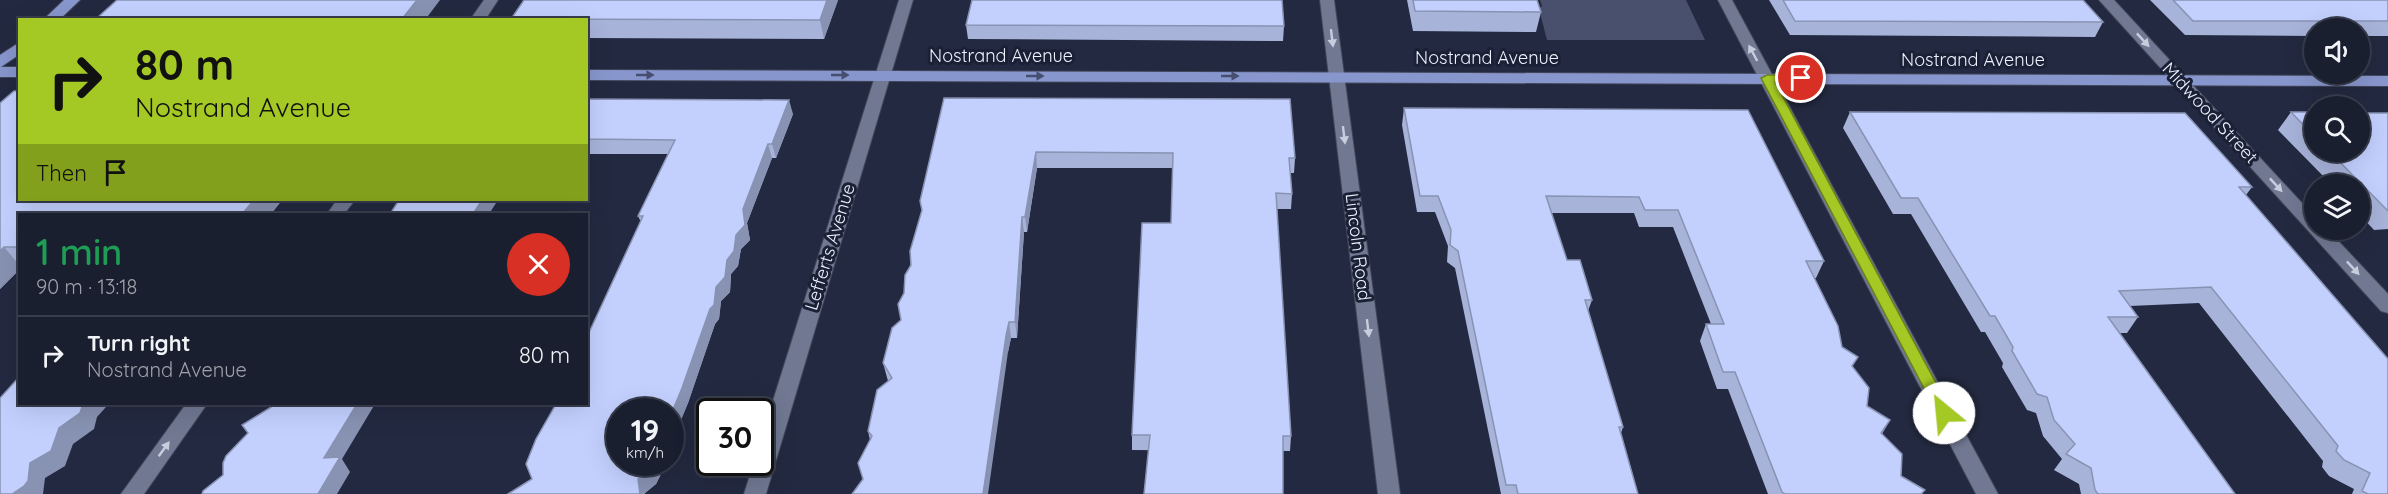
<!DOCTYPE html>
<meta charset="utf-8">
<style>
:root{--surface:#1a1f30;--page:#272c3c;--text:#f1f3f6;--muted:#9fa2ab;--line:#383d4c}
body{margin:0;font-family:Quicksand,sans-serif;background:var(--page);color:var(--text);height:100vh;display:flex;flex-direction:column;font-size:22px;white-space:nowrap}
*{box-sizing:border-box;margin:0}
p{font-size:20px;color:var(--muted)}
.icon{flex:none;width:33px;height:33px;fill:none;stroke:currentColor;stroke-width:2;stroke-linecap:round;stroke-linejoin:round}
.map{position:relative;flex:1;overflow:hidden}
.drawer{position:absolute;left:18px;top:213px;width:570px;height:192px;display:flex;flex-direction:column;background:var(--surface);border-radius:0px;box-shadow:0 6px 24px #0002,0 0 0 2px var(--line)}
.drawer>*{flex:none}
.guide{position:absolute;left:18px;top:18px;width:570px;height:183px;border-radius:0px;box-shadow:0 6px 24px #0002,0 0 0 2px var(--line);background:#a4c824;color:#111;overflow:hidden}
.buttons{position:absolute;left:2304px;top:18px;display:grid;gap:12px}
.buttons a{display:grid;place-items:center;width:66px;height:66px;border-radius:50%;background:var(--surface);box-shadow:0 6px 24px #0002,0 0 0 2px var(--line);font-size:30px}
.speed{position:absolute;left:606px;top:398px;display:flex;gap:12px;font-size:30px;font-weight:700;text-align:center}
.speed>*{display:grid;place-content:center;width:78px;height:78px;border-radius:50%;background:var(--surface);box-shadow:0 6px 24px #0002,0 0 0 2px var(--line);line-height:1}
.speed small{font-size:15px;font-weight:400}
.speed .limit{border:3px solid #111;border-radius:9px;background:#fff;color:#111}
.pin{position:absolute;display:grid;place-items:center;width:51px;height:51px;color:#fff;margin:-26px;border:3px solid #fff;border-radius:50%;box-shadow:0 2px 6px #0007}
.me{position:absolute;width:66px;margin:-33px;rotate:332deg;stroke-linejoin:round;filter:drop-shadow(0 0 4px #0008)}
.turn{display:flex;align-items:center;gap:21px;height:126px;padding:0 18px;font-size:27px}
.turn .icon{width:78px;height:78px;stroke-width:2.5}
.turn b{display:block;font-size:42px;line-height:51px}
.then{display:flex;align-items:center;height:57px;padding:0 18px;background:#0003;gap:12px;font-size:22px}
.round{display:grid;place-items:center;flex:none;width:63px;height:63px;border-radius:32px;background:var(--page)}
.overview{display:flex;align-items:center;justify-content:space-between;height:102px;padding:0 18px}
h1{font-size:36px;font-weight:600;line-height:45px;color:#1e9e55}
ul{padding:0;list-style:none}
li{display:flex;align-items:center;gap:18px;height:78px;padding:0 18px;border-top:2px solid var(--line)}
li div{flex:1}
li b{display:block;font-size:22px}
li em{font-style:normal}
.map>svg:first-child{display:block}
</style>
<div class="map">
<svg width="2388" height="494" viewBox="0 0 2388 494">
<rect width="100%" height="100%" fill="#232940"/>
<!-- green -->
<path fill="#48506d" d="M1540 0H1686L1705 40H1547L1539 9 1542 6Z"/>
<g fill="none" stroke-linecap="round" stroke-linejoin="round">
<!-- minor casing -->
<g stroke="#43475a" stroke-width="2">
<path id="minor" d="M484 0H498L485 20H470Z
M899 0H913L766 494H744L754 462H760V442Z
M1320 0H1334L1400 494H1378Z
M1718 0H1732L1998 494H1976Z
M2099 0H2114L2314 216V230H2328L2388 294V313L2381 311Z
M337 200H355L344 214H327Z
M186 404H207L144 494H121Z"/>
</g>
<!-- major casing -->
<g stroke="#43475a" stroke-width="2">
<path id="major" d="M64 0H80L59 20H43Z
M20 42V54L1 67H20V77H0V55Z
M586 70 2388 76V86L586 80Z"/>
</g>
<!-- minor -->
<use href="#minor" fill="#707892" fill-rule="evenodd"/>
<!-- major -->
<use href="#major" fill="#8796cc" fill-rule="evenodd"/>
</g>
<!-- wall -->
<path fill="#a8b3da" d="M524 0H838L824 39 586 38V20Z
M1407 0H1537L1541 12 1536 32 1413 31Z
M1769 0H2083L2103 22 2095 37 1790 35Z
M2150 0H2388V36H2360V28H2314V36L2185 35Z
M97 18 425 20H98Z
M966 25 1284 26 1283 41 968 39Z
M944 98 1295 158 1294 173H1290L1292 194 1291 209H1277L1291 436 1290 451 1132 450V435L1171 223 1173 168H1037L1027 232H1024L1017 338H1011L1008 352 863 479 870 440 868 431 888 381 883 363 901 320 904 293 922 212 920 201Z
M586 99 793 114 776 158H772L747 223 750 240 741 249 738 266 731 274 730 292 721 301 719 319 715 324 688 403 670 446V411H620L661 474 656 484 645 493V494H508L532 479 586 404 641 222 638 216 668 154H586Z
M0 103 282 200 271 214H20V269L0 289Z
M1404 108 1824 261 1816 278H1814L1842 347 1852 367 1867 406 1890 420 1882 434 1901 476 1923 494H1768L1728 389H1717L1700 341 1706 324H1711L1673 227H1639L1634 213H1551L1567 260 1592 300 1588 311 1623 427 1621 433 1638 494H1501L1455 268 1447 262 1448 246 1435 212H1417L1402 125Z
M1850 112 2252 187 2246 195 2388 494H2352L2354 489 2329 476 2322 467 2323 461 2199 303 2130 306 2138 317 2127 333H2120L2235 494H2081L2079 484 2054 470 2062 459 2043 436 2036 413 2027 410 2002 367 2003 363 1985 332H1981L1911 214H1893L1843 128Z
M2291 112H2314V152H2360L2388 113V229L2374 230 2360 215V184H2331L2278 130Z"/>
<!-- shaded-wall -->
<path fill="#8892b2" d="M417 0H440L425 20H402Z
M827 0H838L824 39 820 20Z
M789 100 793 114 776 158 772 144Z
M768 144 772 158 747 223 750 240 741 249 738 266 731 274 730 292 721 301 719 319 715 324 688 403 670 446V417L716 287 736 235 743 209Z
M1036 152 1037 168 1027 232 1025 217Z
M254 200H282L271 214H242Z
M482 200H498L489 214H473Z
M1022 217 1024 232 1017 338 1015 322Z
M4 247 20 266V269L0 289V251Z
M1009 322 1011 338 1008 352 988 494H983L1006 336Z
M83 404H111L106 407 97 417 94 429 73 444 65 466 45 478 43 494H12L30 463 59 428Z
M357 404H375L342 459 350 472 337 494H318L324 458Z
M653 462H660L661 474 656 484 645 493V494H640L638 479Z"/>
<!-- building -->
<path fill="#c3d0fe" stroke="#8892b2" stroke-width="1.5" d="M117 0H417L402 19 97 18Z
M524 0H827L820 20 511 19Z
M972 0H1282L1284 26 966 25Z
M1413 0H1537L1541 12 1415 11Z
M1783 0H2083L2103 22 1795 21Z
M2173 0H2388V21H2193Z
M14 91H20V200H254L242 214H20V247H4L0 251V103Z
M944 98 1290 99 1295 158H1289L1292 194 1276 193 1291 436H1283V494H1144L1150 435H1132L1142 223H1171L1173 153 1036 152 1025 217H1022L1015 322H1009L1006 336 983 494H852L863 479 858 463 872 436 868 431 877 390 892 378 883 363 892 328 901 320 898 304 904 293 905 275 911 265 910 251 922 210 920 201Z
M586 99 789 100 772 144H768L743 209 745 225 736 235 734 251 727 260 725 277 716 287 714 305 710 309 682 388 670 417V411H620V462H653L649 470 638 479 640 494H508L532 479 526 464 536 439 556 404H586V339L643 216H638L675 140 586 139Z
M1404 108 1748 110 1824 261H1806L1838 326 1842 347 1858 357 1852 366 1869 388 1867 406 1890 420 1881 433 1902 454 1901 476 1925 490 1921 494H1785L1782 492 1735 372H1723L1706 324H1724L1678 210H1645L1639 197 1546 196 1567 260H1580L1592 300H1585L1623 427H1619L1638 494H1518L1516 485H1506L1458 251 1450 245 1451 230 1438 196H1420Z
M1850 112 2185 113 2252 187H2239L2388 359V494H2368L2362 491 2370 473 2344 460 2336 451 2338 446 2211 287 2119 291 2138 317H2108L2235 494H2098L2095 490 2091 468 2066 454 2075 444 2054 420 2047 397 2037 394 2012 351 2013 347 1995 316H1990L1918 198H1901Z
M2291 112H2314V136Z
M2360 113H2388V211L2330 152H2360Z
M399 200H482L473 214H390Z
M20 376V404H83L80 413 59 428 51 451 30 463 28 481 24 486 12 494H0V398Z
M276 404H357L324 458 340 457 318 494H202L203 491 223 475V463L226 456 248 433 242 425Z"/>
<!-- one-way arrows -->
<defs><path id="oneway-solid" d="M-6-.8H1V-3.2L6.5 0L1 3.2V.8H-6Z" transform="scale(1.5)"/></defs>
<g fill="#c8cdde">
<use href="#oneway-solid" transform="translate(1332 38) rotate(83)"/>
<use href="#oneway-solid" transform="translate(2143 40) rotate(47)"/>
<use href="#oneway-solid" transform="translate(1753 53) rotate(-118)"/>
<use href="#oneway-solid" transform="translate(1344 135) rotate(83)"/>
<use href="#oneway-solid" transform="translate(2276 185) rotate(47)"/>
<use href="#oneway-solid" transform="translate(2353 268) rotate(47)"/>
<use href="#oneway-solid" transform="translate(1368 328) rotate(83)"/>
<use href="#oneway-solid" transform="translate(164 449) rotate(-54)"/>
</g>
<g fill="#464f71">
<use href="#oneway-solid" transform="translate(645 75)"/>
<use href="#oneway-solid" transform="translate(840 75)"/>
<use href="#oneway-solid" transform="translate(1035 76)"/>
<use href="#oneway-solid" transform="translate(1230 76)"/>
</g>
<!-- route -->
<path fill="#a4c824" stroke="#6b8217" stroke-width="1.5" d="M1767 75H1801L1806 78 1801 82H1775L1952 413 1950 417H1939L1937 413 1761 78Z"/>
<g text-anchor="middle" stroke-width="6" stroke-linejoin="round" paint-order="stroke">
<!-- street labels -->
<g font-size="18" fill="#eef2fe" stroke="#1a2035">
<text x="1001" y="62">Nostrand Avenue</text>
<text x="1487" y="64">Nostrand Avenue</text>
<text x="1973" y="66">Nostrand Avenue</text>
<text transform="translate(2210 113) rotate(47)" y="6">Midwood Street</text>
<text transform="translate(830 247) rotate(-73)" y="6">Lefferts Avenue</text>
<text transform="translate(1358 247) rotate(83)" y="6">Lincoln Road</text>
</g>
</g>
</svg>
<div class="buttons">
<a><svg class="icon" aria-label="sound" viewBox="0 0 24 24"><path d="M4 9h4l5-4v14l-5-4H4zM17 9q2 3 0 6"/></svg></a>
<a><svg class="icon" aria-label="search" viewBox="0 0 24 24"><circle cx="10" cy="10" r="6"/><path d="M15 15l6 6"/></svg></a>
<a><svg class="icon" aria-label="layers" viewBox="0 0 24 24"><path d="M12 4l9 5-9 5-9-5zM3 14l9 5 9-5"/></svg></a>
</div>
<div class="speed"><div>19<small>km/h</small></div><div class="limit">30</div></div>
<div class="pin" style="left:1801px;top:78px;background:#d93025"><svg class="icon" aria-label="arrive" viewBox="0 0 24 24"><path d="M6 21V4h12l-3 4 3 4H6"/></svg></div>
<svg class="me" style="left:1944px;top:413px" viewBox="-20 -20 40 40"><circle r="19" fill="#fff"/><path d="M0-13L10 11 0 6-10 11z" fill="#a4c824"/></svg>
<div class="guide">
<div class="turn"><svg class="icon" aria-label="right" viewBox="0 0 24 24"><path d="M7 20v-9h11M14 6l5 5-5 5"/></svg><div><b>80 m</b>Nostrand Avenue</div></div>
<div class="then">Then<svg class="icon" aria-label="arrive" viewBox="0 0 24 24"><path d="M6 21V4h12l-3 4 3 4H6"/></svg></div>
</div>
<section class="drawer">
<div class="overview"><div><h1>1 min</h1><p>90 m · 13:18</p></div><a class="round" style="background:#d93025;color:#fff"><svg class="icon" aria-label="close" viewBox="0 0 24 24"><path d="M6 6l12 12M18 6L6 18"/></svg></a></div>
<ul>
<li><svg class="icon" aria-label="right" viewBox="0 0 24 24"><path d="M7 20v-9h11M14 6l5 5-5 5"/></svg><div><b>Turn right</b><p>Nostrand Avenue</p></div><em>80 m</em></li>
</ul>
</section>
</div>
